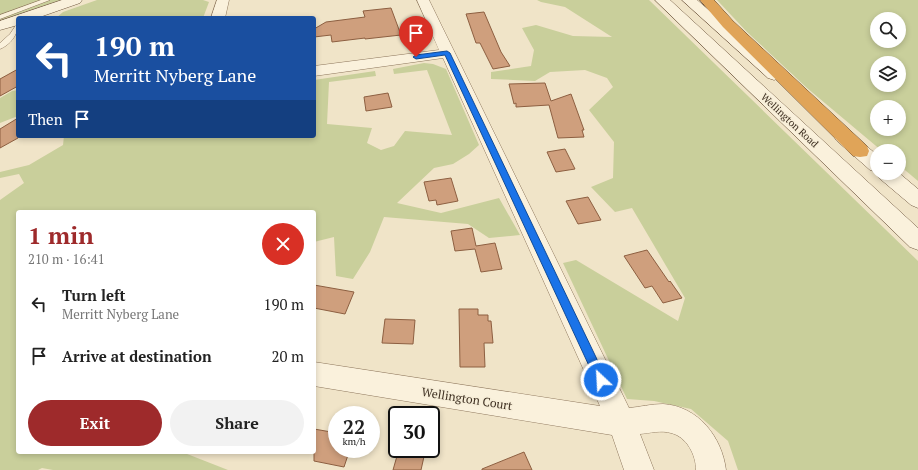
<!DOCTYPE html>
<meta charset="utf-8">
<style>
:root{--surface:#fff;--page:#f2f2f2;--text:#222;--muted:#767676;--accent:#9e2a2b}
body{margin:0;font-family:"PT Serif",serif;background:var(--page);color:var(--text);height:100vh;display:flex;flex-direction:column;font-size:15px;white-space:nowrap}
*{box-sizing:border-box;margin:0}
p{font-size:13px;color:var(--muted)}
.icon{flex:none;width:22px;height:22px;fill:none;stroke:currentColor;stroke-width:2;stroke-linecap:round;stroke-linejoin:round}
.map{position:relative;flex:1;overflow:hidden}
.panel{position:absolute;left:16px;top:210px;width:300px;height:244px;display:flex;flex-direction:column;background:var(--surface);border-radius:4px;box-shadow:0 2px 6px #0003}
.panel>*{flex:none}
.hud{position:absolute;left:16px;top:16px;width:300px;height:122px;border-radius:4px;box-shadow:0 2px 6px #0003;background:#1a4fa0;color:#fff;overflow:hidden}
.buttons{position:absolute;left:870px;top:12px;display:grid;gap:8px}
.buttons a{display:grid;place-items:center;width:36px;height:36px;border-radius:50%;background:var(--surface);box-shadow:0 2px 6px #0003;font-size:20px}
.speed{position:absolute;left:328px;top:406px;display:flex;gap:8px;font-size:20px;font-weight:700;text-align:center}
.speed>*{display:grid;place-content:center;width:52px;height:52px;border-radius:50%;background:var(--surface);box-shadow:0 2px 6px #0003;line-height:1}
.speed small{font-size:10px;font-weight:400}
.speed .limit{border:2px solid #111;border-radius:6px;background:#fff;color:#111}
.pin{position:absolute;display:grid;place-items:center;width:34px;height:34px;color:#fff;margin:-41px -17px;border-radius:50% 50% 50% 0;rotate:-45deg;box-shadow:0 0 4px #0007}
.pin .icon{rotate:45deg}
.me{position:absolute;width:44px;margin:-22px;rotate:335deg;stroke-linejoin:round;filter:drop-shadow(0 0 3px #0008)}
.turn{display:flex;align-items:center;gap:14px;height:84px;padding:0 12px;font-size:18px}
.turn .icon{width:52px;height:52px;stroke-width:2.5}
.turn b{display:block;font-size:28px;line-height:34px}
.then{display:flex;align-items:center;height:38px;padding:0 12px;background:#0003;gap:8px;font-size:15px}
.round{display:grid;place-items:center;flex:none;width:42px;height:42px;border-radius:21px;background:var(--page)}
.summary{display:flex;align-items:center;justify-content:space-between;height:68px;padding:0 12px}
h1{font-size:24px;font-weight:700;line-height:30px;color:var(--accent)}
.primary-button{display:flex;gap:8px;margin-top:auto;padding:8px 12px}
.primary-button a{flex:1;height:46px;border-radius:24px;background:var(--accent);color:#fff;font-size:16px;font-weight:700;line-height:46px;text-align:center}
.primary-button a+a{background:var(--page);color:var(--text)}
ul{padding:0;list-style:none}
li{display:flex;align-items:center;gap:12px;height:52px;padding:0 12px}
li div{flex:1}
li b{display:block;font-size:15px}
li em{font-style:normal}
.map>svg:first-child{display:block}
</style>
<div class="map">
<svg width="918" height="470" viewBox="0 0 918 470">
<rect width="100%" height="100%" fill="#f0e4c8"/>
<!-- green -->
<path fill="#c9cf9b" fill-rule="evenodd" d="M0 0H61L0 20Z
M97 0H203L209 2 203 18H56L63 12Z
M537 0H649L918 261V470H738L728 441 691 409 654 401 627 399 563 263 576 260 678 321 685 298 632 208 615 212 591 187 613 178 614 142 589 110 613 87 607 78 585 70 550 72 535 81 491 79V72L531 66 534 50 522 28 536 25 573 36 612 37 565 7 541 2Z
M717 0H918V181L899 165V151H882L807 88 747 32ZM877 19H899V41H877ZM877 63H899V85H877ZM877 107H899V129H877Z
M424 63 433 64 446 69 479 145 469 154 453 164 434 168 397 203 441 213 499 198 520 235 489 238 468 224 384 217 370 252 353 279 336 276 334 237 314 242V212H18V452H182L228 470H53L42 468 38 470H0V200L24 183 19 174 0 178V172L29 165 63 145 64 136H314V80L375 71 376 76 329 82 327 124 372 128 367 143 381 150 394 146 405 131 452 135 427 70 394 74 393 69Z
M18 90V101L16 102 18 103V116L0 123V98L12 91Z"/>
<!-- building -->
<path fill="#cf9f7d" stroke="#8d5f41" d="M391 8 401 35 365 39V38L332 42 331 35 314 37V29L326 22 365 17 363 11Z
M484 12 501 52 510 66 493 69 480 43H476L466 14Z
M18 69V86L0 96V79Z
M545 83 551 101 571 94 584 130H582L584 137 558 138 549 105 516 107V103L514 104 509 84Z
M388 93 392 107 366 111 364 97Z
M18 118V138L0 148V129Z
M565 149 575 169 556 172 547 152Z
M451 178 458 201 437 205 436 200 429 201 424 182Z
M588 197 601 220 578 224 566 201Z
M472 228 476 246 495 243 502 269 481 272 475 249 455 251 451 231Z
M647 250 669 282 670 281 682 298 663 303 652 286 645 288 624 256Z
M314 285 354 292 345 314 314 308Z
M459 309H478V315H488V321H491L493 343H484L485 367H460Z
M385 319 415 320 413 344 382 343Z
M314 429 337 433V449H350L344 467 314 461Z
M399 449H413L425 452 421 470H393Z
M524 452 532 470H482V469Z"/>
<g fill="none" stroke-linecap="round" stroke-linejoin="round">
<!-- lane casing -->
<g stroke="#8d765c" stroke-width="1">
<path id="lane" d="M41 0H50L0 19V15Z
M18 24C18 35 10 45 0 49V43L10 34 16 25Z"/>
</g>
<!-- street casing -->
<g stroke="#8d765c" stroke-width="1">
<path id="street" d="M217 0H229L225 18H211Z
M417 0H429L629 408C640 407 651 404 663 404 698 406 722 437 726 470H696C696 455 687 437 671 433 661 430 650 433 640 434L654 470H624L612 435 314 386V362L600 406 443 58 314 76V66L439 50Z"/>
</g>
<!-- secondary casing -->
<g stroke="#6f573f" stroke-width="1">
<path id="secondary" d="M62 0H82L80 3 37 18H18V25L0 30V21Z
M655 0H670L918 228V250L910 247Z
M682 0H697L780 72 782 75 780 78 774 80 768 78Z
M843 130 850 132 877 155V173H899L918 189V208L911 205 879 178 876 173 877 172 870 170 836 140 834 136 836 132Z"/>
</g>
<!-- highway casing -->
<g stroke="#5b4430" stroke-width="1">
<path id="highway" d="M700 0H714L733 21 867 146 869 151 867 156 860 157 853 156 723 27Z"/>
</g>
<!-- lane -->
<use href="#lane" fill="#faf1dc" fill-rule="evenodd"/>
<!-- street -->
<use href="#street" fill="#faf1dc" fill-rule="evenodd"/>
<!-- secondary -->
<use href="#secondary" fill="#faf1dc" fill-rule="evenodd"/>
<!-- highway -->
<use href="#highway" fill="#e0a458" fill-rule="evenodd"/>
</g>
<!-- route -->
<path fill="#1a73e8" stroke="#114b97" d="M447 51 450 53 605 376 606 380 605 383 601 385 597 383 445 55 416 59 413 57 416 55Z"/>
<g text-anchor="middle" stroke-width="3" stroke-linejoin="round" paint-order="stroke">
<!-- street labels -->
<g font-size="10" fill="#3d2e20" stroke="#f7eed8">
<text transform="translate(790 120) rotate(43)" y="4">Wellington Road</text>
</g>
<!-- near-street labels -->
<g font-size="12" fill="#3d2e20" stroke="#f7eed8">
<text transform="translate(467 399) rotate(9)" y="4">Wellington Court</text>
</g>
</g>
</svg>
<div class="buttons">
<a><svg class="icon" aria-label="search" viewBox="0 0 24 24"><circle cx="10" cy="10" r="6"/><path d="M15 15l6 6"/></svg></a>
<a><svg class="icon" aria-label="layers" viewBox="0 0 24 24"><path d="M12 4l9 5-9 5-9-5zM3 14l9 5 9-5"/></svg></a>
<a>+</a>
<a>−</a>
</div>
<div class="speed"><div>22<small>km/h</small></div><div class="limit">30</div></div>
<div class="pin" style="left:416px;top:57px;background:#d93025"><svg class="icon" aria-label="arrive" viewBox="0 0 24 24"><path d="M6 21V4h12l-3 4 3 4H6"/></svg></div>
<svg class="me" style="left:601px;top:380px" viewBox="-20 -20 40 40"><circle r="17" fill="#1a73e8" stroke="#fff" stroke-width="3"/><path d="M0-11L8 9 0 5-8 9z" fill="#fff"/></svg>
<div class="hud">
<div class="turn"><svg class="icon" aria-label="left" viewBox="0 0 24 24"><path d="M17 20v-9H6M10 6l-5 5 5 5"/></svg><div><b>190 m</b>Merritt Nyberg Lane</div></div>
<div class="then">Then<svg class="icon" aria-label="arrive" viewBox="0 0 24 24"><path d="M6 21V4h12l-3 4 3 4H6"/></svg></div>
</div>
<section class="panel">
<div class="summary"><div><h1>1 min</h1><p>210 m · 16:41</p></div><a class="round" style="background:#d93025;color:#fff"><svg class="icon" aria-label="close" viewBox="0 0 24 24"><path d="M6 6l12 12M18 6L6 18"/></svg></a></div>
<ul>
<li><svg class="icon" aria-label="left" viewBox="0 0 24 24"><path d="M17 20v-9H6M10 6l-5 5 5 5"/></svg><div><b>Turn left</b><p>Merritt Nyberg Lane</p></div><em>190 m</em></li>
<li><svg class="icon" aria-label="arrive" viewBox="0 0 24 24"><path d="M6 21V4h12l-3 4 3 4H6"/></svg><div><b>Arrive at destination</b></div><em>20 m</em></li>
</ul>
<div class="primary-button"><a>Exit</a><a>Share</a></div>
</section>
</div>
